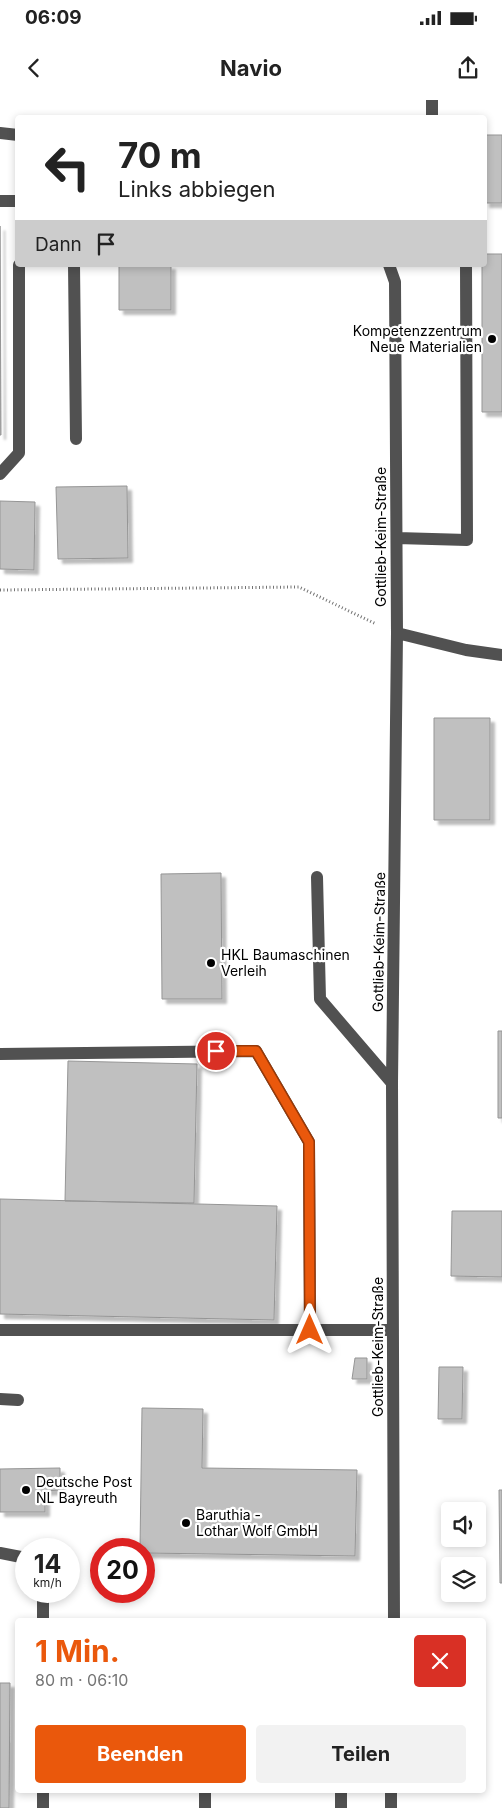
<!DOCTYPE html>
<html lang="de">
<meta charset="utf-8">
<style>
:root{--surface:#fff;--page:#f2f2f2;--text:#222;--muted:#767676;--accent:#ea580c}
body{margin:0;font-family:Inter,sans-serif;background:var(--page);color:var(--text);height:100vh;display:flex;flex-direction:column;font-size:19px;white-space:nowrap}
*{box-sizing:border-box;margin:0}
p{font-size:16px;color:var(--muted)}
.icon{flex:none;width:28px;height:28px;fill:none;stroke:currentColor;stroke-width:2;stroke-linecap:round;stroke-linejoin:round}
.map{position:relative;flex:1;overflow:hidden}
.drawer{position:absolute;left:15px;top:1518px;width:471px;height:175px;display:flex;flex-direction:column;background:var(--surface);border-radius:5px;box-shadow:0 2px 8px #0003}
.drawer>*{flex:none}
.banner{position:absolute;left:15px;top:15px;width:472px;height:152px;border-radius:5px;box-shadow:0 2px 8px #0003;background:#fff;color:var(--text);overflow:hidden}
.fabs{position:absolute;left:441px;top:1402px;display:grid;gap:10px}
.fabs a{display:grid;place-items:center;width:45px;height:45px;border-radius:5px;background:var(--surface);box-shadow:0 2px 8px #0003;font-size:25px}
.speed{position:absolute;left:15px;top:1438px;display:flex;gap:10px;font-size:25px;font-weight:700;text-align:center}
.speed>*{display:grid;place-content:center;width:65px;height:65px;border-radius:50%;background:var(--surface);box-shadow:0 2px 8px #0003;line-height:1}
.speed small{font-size:12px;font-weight:400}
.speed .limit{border:8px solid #d22;background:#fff;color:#111}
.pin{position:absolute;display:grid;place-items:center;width:42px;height:42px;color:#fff;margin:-21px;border:2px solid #fff;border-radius:50%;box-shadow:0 1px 5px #0007}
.me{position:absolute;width:55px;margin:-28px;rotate:0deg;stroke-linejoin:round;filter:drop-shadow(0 0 4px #0008)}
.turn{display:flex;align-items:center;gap:18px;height:105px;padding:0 20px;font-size:22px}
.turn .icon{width:65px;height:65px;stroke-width:2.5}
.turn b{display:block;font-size:35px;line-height:42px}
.then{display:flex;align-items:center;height:48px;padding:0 20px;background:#0003;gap:10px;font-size:19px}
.round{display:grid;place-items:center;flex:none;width:52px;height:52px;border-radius:5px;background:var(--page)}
.head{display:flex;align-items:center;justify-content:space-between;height:85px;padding:0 20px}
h1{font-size:30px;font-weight:700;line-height:38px;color:var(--accent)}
.primary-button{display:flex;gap:10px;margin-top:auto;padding:10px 20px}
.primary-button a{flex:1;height:58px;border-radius:5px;background:var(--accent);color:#fff;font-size:20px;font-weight:700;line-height:58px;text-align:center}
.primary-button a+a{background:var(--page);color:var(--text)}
.status{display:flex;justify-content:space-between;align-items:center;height:35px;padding:0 25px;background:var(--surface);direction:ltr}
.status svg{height:14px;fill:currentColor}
header{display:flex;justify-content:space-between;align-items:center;height:65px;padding:0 20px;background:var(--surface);font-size:22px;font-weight:700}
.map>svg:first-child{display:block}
</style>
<div class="status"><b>06:09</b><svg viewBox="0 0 49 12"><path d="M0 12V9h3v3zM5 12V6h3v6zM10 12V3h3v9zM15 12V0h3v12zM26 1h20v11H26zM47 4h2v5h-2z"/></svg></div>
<header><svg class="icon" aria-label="back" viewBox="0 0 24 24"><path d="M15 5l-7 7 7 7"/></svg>Navio<svg class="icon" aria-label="share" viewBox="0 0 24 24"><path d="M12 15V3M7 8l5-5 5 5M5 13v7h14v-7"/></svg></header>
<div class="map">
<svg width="502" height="1708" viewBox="0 0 502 1708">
<defs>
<filter id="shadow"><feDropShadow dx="4.5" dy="4.5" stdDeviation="1" flood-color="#0004"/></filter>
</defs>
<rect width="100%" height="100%" fill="#fff"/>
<!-- building -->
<path fill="#c0c0c0" stroke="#959595" filter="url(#shadow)" d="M485 35H502V103H485Z
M0 126 1 335H0Z
M485 154H502V312H482V165H485Z
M119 165H171V210H119Z
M127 386 128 458 58 459 56 387Z
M0 401 35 402 34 470 0 469Z
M434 618H490V720H434Z
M221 773 222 899H162L161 774Z
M498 931H502V1018H498Z
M68 961 197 964 194 1103 65 1101Z
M0 1099 277 1106 274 1220 0 1214Z
M452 1111H502V1177L451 1176Z
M355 1258H367V1279H352Z
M439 1267H463L462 1319H438Z
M142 1308 203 1309 202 1368 357 1370 355 1456 144 1453V1449H140Z
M60 1368V1390L45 1391V1412H0V1369Z
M499 1390H502V1483H500Z
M0 1583H10L9 1708H0Z"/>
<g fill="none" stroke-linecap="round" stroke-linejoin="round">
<!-- path -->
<path stroke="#737373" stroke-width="3" stroke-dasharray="1 2.5" stroke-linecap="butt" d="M0 490 299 487 376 524"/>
<!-- minor -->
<path stroke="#515151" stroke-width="12" d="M432 0V18
M0 33 18 35
M0 101H18
M74 165 76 339
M389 165 395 182 397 533 392 983 394 1520
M0 374 19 353V165
M397 438 467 440 466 165
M397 533 466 550 502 555
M317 777 320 899 392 983
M0 954 256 951 309 1042 310 1230
M0 1230H393
M0 1299 18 1300
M0 1453 26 1458
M43 1520V1491
M205 1690V1708
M341 1690V1708
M43 1708V1690
M391 1708V1690"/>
</g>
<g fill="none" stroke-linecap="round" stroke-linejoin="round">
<!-- route casing -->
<g stroke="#983908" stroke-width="12">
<path id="route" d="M216 951H256L309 1042 310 1230"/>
</g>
<!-- route -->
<use href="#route" stroke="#ea580c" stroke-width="9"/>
</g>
<!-- markers -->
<g fill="#000" stroke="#fff" stroke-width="2">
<circle cx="492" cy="239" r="5"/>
<circle cx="211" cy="863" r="5"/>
<circle cx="26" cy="1390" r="5"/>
<circle cx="186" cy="1423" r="5"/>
</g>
<g text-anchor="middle" stroke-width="4.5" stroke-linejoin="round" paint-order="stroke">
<!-- poi labels -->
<g font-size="14" fill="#000" stroke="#fff" text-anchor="start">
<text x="482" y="236" text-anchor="end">Kompetenzzentrum<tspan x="482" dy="16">Neue Materialien</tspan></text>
<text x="221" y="860">HKL Baumaschinen<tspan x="221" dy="16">Verleih</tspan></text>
<text x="36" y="1387">Deutsche Post<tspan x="36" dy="16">NL Bayreuth</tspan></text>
<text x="196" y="1420">Baruthia -<tspan x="196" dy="16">Lothar Wolf GmbH</tspan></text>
</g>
<!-- street labels -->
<g font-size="14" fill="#000" stroke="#fff">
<text transform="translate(381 437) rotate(-90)" y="5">Gottlieb-Keim-Straße</text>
<text transform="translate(379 842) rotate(-89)" y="5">Gottlieb-Keim-Straße</text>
<text transform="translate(378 1247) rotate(-90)" y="5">Gottlieb-Keim-Straße</text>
</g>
</g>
</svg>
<div class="fabs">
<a><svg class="icon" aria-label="sound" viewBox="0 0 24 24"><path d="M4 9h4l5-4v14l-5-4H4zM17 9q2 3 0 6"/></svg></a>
<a><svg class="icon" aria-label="layers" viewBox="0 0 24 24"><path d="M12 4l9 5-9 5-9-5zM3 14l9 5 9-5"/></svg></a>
</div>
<div class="speed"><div>14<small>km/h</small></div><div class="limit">20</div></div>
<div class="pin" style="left:216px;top:951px;background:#d93025"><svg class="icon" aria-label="arrive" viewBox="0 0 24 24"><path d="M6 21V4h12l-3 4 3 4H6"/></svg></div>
<svg class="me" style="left:310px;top:1230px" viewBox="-20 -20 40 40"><path d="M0-17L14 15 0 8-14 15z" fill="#ea580c" stroke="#fff" stroke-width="4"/></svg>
<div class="banner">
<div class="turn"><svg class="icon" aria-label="left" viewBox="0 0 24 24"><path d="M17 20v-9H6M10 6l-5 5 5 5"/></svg><div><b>70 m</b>Links abbiegen</div></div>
<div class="then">Dann<svg class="icon" aria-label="arrive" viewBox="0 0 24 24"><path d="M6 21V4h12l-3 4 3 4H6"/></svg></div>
</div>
<section class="drawer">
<div class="head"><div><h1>1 Min.</h1><p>80 m · 06:10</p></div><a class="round" style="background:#d93025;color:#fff"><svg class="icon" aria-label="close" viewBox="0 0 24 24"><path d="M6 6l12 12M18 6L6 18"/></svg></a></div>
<div class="primary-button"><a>Beenden</a><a>Teilen</a></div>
</section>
</div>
